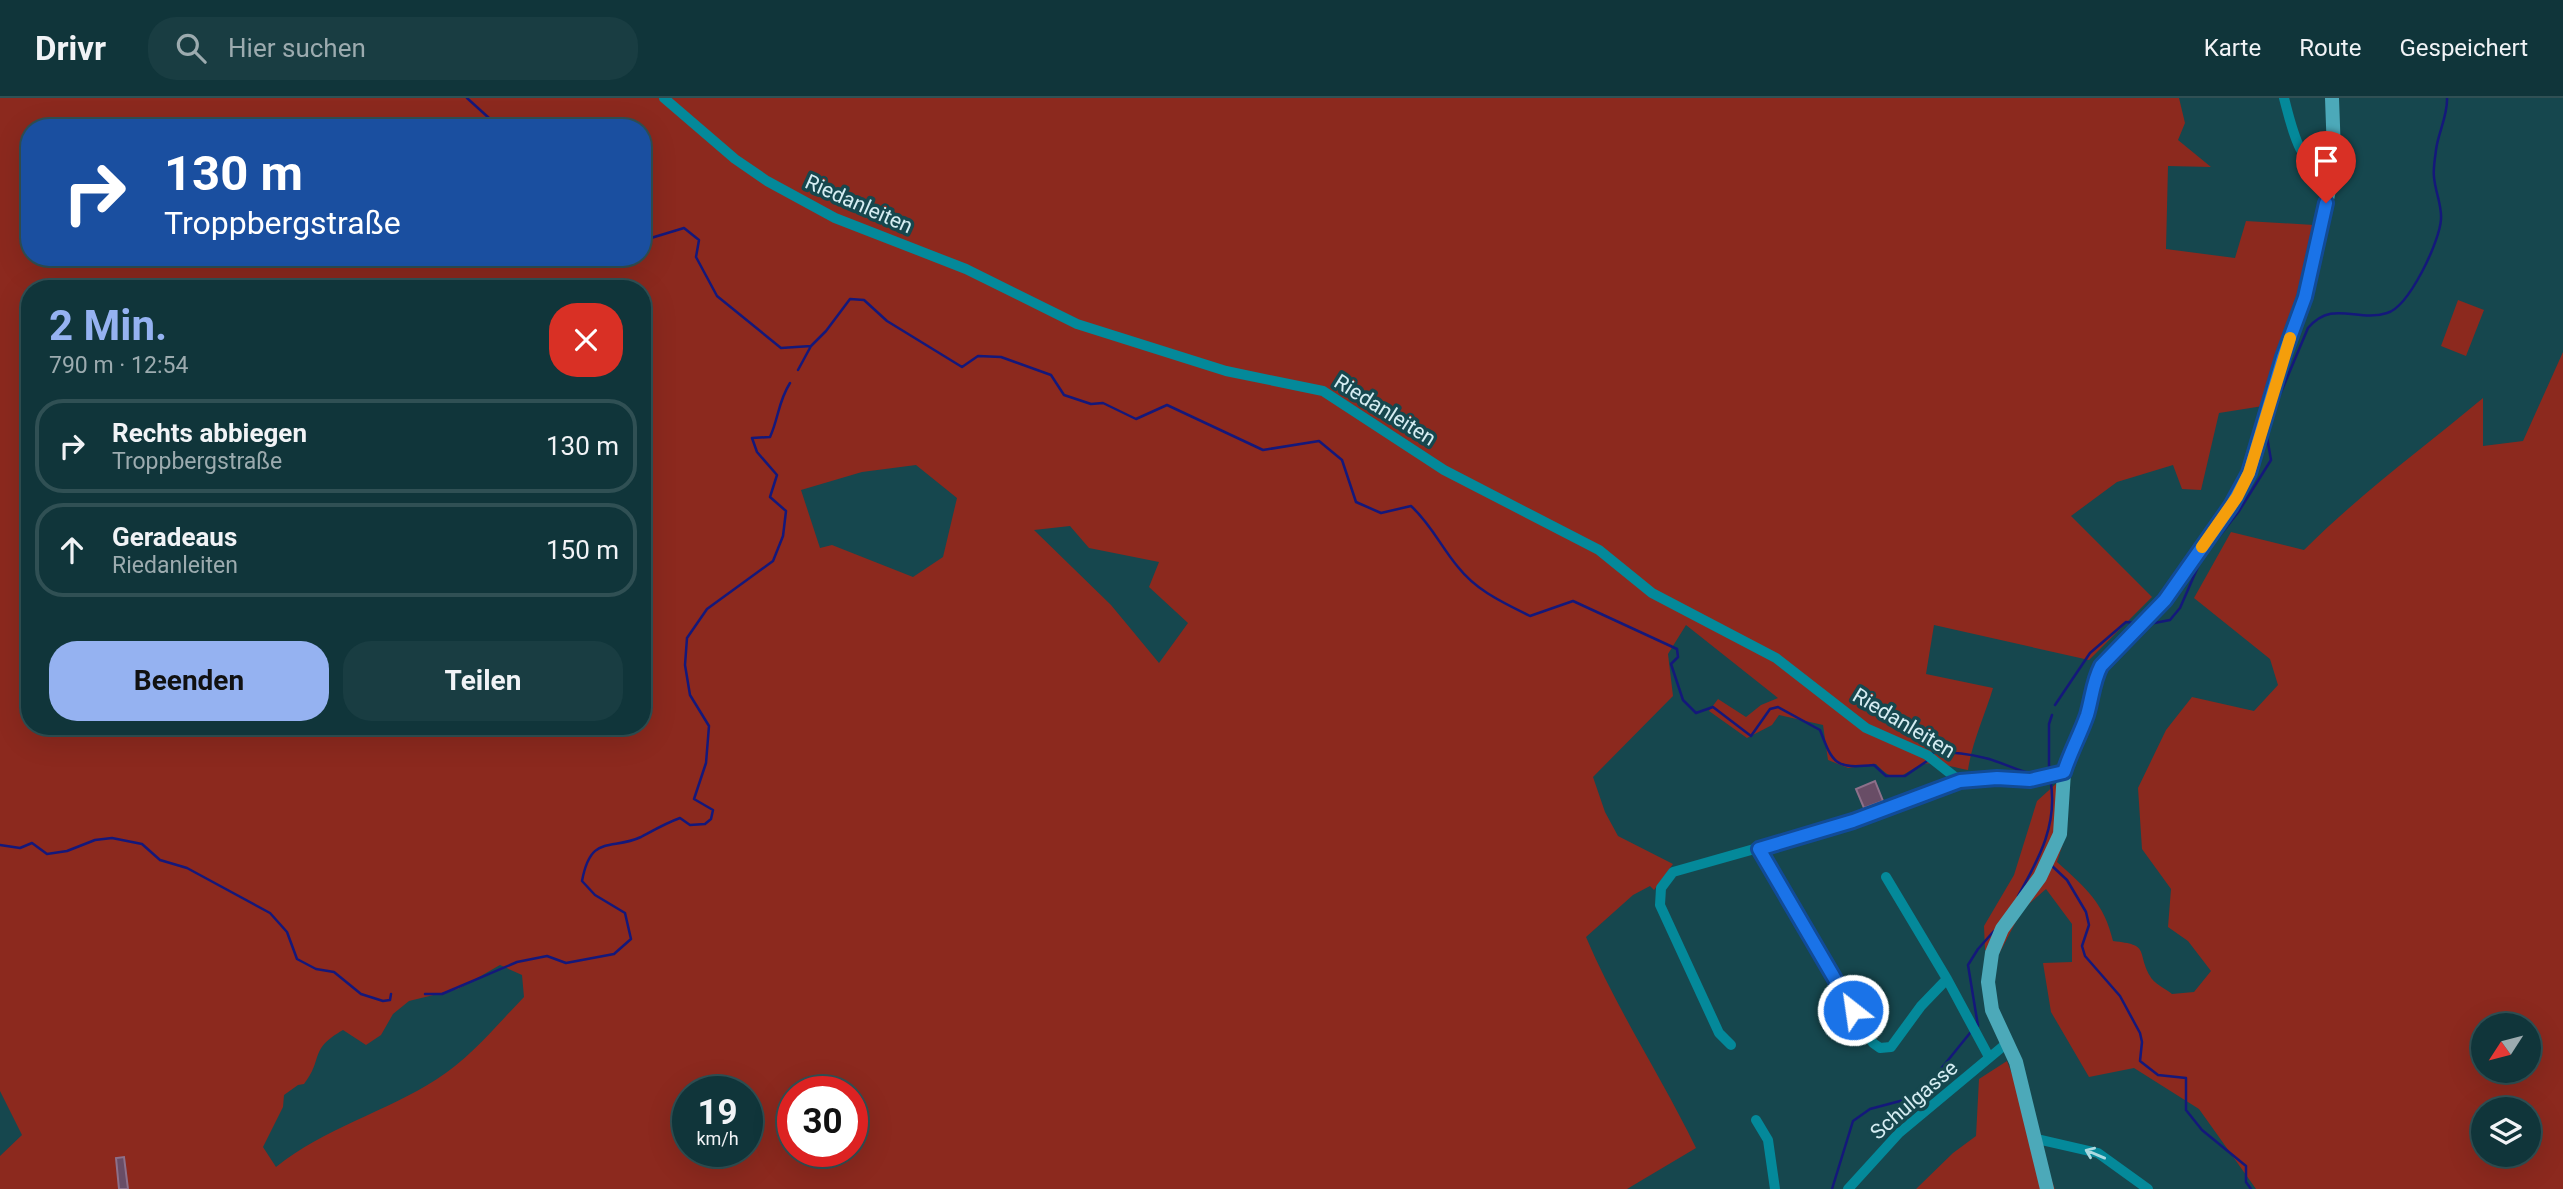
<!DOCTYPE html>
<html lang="de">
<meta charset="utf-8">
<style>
:root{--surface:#10353a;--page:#193d42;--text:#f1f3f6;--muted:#9cabaf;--line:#305054;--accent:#95b2f1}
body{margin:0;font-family:Roboto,sans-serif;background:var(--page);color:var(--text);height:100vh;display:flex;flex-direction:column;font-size:26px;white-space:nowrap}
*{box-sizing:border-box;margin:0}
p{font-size:23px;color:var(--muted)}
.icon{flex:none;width:38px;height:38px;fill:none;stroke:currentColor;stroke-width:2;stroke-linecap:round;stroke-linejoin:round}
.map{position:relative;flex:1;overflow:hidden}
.details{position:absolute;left:21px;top:182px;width:630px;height:455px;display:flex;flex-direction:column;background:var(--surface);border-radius:28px;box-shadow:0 7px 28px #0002,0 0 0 2px var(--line)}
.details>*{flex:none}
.guide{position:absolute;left:21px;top:21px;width:630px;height:147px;border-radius:28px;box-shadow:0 7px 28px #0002,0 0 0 2px var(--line);background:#1a4fa0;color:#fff;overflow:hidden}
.needle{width:46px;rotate:234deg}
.buttons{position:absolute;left:2471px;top:915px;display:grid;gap:14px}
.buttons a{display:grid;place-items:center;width:70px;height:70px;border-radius:50%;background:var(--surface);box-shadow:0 7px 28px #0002,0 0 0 2px var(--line);font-size:35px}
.speed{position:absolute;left:672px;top:978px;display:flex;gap:14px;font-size:35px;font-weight:700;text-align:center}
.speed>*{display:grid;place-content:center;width:91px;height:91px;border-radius:50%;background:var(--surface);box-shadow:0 7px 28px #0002,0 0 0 2px var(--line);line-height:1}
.speed small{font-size:18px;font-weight:400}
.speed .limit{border:10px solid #d22;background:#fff;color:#111}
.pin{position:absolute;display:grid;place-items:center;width:60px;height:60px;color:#fff;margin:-72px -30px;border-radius:50% 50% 50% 0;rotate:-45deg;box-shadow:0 0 7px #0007}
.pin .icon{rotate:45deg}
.me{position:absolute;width:77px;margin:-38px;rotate:330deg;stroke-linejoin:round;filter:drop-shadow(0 0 5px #0008)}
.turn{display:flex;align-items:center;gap:24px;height:147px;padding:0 28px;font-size:32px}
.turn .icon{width:91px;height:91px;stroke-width:2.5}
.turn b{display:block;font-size:49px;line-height:60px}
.round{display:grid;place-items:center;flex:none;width:74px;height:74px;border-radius:28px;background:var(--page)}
.overview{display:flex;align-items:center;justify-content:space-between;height:119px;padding:0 28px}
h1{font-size:42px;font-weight:700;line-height:52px;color:var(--accent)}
.action{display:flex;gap:14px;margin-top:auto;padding:14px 28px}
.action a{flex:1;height:80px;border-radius:28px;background:var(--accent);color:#111;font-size:28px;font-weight:700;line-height:80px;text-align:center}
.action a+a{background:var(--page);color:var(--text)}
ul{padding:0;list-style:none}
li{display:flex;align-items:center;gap:21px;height:94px;margin:0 14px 10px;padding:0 14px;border:4px solid var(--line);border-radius:28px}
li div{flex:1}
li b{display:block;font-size:26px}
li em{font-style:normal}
header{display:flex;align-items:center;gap:42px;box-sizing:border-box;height:98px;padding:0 35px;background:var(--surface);border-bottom:2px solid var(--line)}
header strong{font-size:33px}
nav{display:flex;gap:38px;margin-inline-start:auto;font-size:24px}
.search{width:490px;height:63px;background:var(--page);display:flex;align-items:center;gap:18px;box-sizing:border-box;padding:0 24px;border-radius:28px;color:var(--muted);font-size:26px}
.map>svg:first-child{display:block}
</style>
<header>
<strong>Drivr</strong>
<div class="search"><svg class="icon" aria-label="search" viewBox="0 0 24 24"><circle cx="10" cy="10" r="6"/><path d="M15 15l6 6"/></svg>Hier suchen</div>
<nav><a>Karte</a><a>Route</a><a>Gespeichert</a></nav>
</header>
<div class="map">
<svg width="2563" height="1091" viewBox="0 0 2563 1091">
<rect width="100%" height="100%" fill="#16474e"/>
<!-- green -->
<path fill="#8c291e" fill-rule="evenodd" d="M0 0H2179L2185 25 2178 42 2211 69 2168 68 2166 151 2235 160 2246 123 2314 127 2295 204 2263 308 2219 315 2201 392 2182 391 2173 367 2117 384 2071 418 2152 499 2089 562 1934 527 1926 576 1993 590C1985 617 1972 644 1968 672 1956 670 1936 664 1924 666 1904 671 1900 692 1876 666L1848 670 1828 662 1823 627 1779 617 1772 627 1747 640 1709 613 1718 601 1746 619 1761 607 1778 600 1686 527 1668 556 1673 598 1593 679 1605 714 1618 738 1673 766 1654 792 1650 788 1633 797 1586 839C1617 912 1661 978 1696 1050L1627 1091H0V1058L22 1037 0 993ZM30 30H642V159H30ZM30 191H642V628H30ZM916 367 957 400 943 459 913 479 832 447 820 450 801 392 862 374ZM1070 428 1089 450 1159 464 1149 489 1188 525 1159 565 1111 507 1034 432ZM500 867 522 877 524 899C497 927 470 960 437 981 386 1014 324 1030 276 1069L263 1049 283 1009 284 997 298 987 304 986C324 961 308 952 343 932L366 947 381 937 393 916 409 903 458 891ZM688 994H747V1054H688ZM793 994H852V1054H793Z
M2458 202 2484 212 2466 258 2441 248Z
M2563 254V1091H2256L2199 1011 2134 970 2089 979 2051 914 2043 865 2072 864V826L2046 791 2022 812 2000 854 1985 852 1984 828 2014 777 2037 703 2068 675 2065 739 2057 764C2086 790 2104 805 2113 843 2151 847 2136 853 2150 878 2153 885 2166 891 2172 896L2194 894 2211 873 2188 843 2168 829 2171 791 2142 751 2138 690 2166 632 2192 599 2254 613 2278 587 2270 561 2194 500 2231 434 2304 452C2360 396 2423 350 2483 300V348L2523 343ZM2483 928H2529V973H2483ZM2483 1012H2529V1057H2483Z
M2007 963 2055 1091H1916L1953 1055 1976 1038 1979 981Z"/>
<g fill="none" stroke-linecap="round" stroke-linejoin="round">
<!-- stream -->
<path stroke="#14187b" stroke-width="2.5" d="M467 0 500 30
M642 133 651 140 684 130 699 142 696 159 717 198 781 250 811 248 826 233 850 201 864 202 887 223 962 269 978 258 1001 259 1051 277 1064 297 1091 306 1103 305 1136 321 1167 307 1263 352 1319 343 1342 362 1356 404 1381 415 1411 408C1431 426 1441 449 1458 469 1477 493 1502 504 1530 518L1573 503 1677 551 1678 559 1671 566 1683 602 1696 615 1713 609 1751 638 1770 611 1778 609 1820 632C1833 666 1835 671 1874 667L1886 678H1905L1927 663
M798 272 811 248
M2273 313 2308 230C2333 201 2357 225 2387 215 2409 209 2440 143 2441 121 2442 107 2435 93 2434 79 2433 70 2435 61 2436 52 2438 35 2448 17 2447 0
M2214 445 2239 413 2271 362 2267 339 2270 323
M2149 526 2170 522 2180 510 2200 464
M2055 607 2090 555 2126 524 2135 525
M1931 658 1934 654C1950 654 1970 656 1985 660 2002 664 2017 673 2034 676
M2049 674V626L2052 617
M0 747 20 750 32 745 47 756 67 753 95 742 112 740 142 746 160 762 187 770 270 815 287 834 297 861 316 871 334 874 361 896 383 903 390 902 391 896
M2051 767 2067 782 2086 814 2089 827 2082 848 2085 858 2120 898 2140 935 2142 944 2140 963 2158 977 2186 980V1012L2202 1032 2246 1068V1084L2251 1091
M2018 798C2039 761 2059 725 2050 680
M425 896H442L517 864 547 858 566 865 614 856 631 841 625 815 595 797 582 783C591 735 611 753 641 739 654 732 666 725 680 720L690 727 705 726 711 721 713 712 694 701 706 665 709 628 690 597 685 567 687 540 707 511 773 463 783 438 786 413 770 399 777 377 757 354 752 340 770 339C779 319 778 304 790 285
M1978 928 1968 867 1978 851 1994 833
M1832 1091 1853 1023 1870 1011 1919 998 1970 935"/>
</g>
<!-- building -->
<path fill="#684d66" stroke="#8d708a" stroke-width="2" d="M1875 683 1883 703 1864 710 1856 691Z
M124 1059 128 1091H119L116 1060Z"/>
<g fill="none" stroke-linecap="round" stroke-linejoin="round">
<!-- street -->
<path stroke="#04899a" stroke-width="10" d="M664 0 735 61 767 83 835 120 966 171 1077 226 1226 273 1323 293 1444 372 1599 452 1652 495 1776 560 1866 630 1927 657 1960 683
M2284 0C2293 34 2298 64 2331 83
M1759 751 1873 945 1880 950 1891 949 1921 908 1947 881 1989 959
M1886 779 1947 881
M1731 947 1719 935 1660 807 1661 790 1673 774 1853 723 1960 683 1997 679 2030 682 2064 674
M1756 1022 1768 1042 1775 1091
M2033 1040 2098 1055 2148 1091
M1848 1091 1899 1035 2007 945"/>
<!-- secondary -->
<path stroke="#4ca9b9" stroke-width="14" d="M2047 1091 2016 964 1992 912 1988 884 1992 855 2002 831 2040 779 2060 736 2064 674 2081 635 2090 607 2095 580 2100 568 2165 502 2231 408 2249 375 2268 306 2305 199 2311 174 2331 83 2334 55 2332 0"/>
</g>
<!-- one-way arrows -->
<defs><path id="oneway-shaft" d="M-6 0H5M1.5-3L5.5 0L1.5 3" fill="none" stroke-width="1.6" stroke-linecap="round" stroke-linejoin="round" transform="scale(1.75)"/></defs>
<use stroke="#abd9e0" href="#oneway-shaft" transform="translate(2095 1056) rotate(-157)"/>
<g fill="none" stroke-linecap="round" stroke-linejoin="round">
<!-- route casing -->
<g stroke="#114b97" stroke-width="18">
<path id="route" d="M1853 912 1759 751 1853 723 1960 683 1997 680 2030 682 2064 674C2070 655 2080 637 2087 617 2092 600 2093 583 2101 568L2165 502 2231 408 2249 375 2283 259 2305 199 2326 105"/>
</g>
<!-- route -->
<use href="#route" stroke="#1a73e8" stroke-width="12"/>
<!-- slow -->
<path stroke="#f59e0b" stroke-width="12" d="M2202 449 2237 399 2249 375 2290 240"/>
</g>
<g text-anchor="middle" stroke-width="7" stroke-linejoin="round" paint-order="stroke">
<!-- street labels -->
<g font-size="21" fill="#d5edf2" stroke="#16474e">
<text transform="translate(859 106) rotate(24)" y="7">Riedanleiten</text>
<text transform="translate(1385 312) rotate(32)" y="7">Riedanleiten</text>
<text transform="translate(1904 625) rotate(31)" y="7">Riedanleiten</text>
<text transform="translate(1914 1002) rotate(-41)" y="7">Schulgasse</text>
</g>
</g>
</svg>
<div class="buttons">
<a><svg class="needle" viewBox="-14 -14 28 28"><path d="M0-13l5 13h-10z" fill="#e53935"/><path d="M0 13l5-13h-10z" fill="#9cabaf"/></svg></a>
<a><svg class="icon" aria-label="layers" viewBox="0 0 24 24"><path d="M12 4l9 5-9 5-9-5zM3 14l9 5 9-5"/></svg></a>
</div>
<div class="speed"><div>19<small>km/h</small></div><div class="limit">30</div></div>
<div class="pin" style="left:2326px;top:105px;background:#d93025"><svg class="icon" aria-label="arrive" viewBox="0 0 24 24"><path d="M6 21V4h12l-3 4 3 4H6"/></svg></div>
<svg class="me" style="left:1853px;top:912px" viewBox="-20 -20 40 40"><circle r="17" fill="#1a73e8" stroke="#fff" stroke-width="3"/><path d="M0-11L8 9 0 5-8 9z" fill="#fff"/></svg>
<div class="guide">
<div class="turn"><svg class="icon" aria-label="right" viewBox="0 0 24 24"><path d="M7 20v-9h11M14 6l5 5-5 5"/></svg><div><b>130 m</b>Troppbergstraße</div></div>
</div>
<section class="details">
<div class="overview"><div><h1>2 Min.</h1><p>790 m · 12:54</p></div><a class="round" style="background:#d93025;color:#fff"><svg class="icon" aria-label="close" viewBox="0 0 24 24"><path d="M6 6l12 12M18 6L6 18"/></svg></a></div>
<ul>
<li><svg class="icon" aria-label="right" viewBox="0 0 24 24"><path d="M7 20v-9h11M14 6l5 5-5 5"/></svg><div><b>Rechts abbiegen</b><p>Troppbergstraße</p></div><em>130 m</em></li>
<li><svg class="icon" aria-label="ahead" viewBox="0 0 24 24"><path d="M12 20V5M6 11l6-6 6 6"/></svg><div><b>Geradeaus</b><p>Riedanleiten</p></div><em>150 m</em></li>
</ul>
<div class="action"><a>Beenden</a><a>Teilen</a></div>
</section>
</div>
